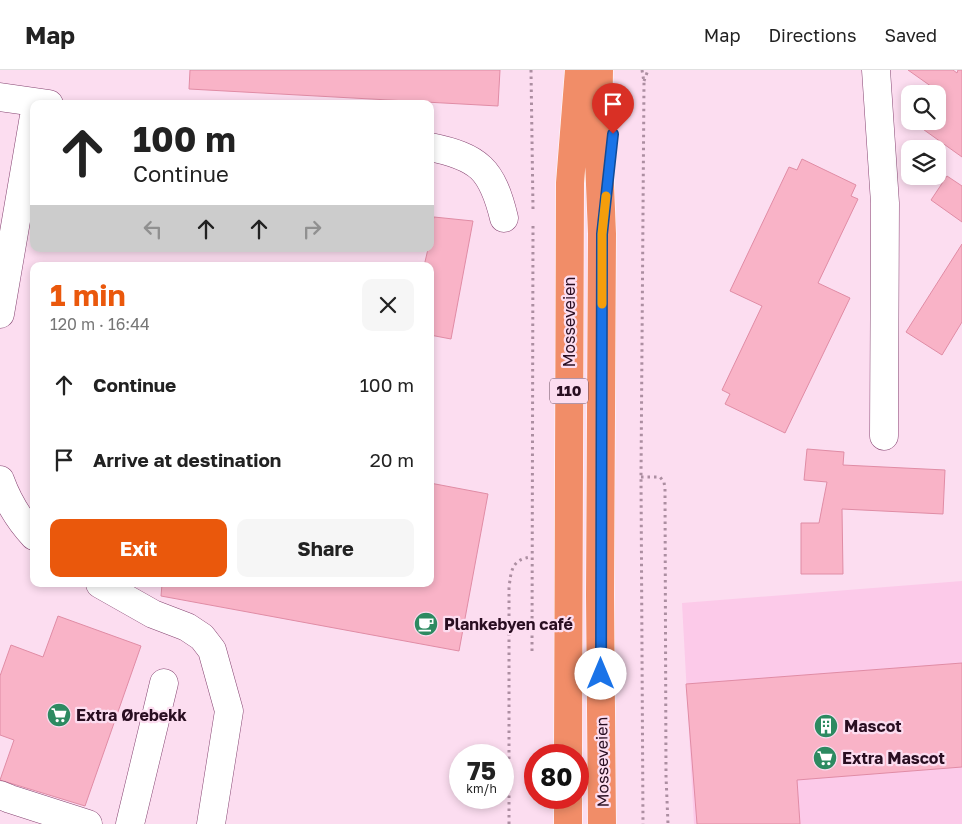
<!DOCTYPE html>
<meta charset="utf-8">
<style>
:root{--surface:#fff;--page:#f6f6f6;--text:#222;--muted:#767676;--line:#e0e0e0;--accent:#ea580c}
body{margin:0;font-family:"Golos Text",sans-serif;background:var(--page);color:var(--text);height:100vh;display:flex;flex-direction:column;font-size:19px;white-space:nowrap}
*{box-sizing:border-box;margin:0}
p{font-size:16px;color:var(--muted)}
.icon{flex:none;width:28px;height:28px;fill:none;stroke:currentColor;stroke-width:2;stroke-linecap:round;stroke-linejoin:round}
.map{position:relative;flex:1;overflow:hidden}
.sheet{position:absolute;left:30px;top:192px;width:404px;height:325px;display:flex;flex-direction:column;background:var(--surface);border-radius:10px;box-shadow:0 2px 8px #0003}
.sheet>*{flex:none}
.guide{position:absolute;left:30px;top:30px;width:404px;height:152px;border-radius:10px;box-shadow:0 2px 8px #0003;background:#fff;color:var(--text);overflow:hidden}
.tools{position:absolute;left:901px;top:15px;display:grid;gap:10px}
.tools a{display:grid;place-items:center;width:45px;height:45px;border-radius:10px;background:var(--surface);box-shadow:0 2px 8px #0003;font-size:25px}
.speed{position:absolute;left:449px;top:674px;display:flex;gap:10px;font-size:25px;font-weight:700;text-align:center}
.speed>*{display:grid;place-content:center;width:65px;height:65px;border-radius:50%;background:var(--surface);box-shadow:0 2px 8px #0003;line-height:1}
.speed small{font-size:12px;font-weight:400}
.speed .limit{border:8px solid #d22;background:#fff;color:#111}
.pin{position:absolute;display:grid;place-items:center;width:42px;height:42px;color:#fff;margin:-51px -21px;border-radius:50% 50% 50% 0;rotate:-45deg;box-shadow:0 0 5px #0007}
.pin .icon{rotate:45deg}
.me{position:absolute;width:55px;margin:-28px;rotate:0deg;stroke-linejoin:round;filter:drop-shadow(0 0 4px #0008)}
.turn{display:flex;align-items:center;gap:18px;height:105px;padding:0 20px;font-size:22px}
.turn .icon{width:65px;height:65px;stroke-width:2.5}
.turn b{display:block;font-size:35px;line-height:42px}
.lanes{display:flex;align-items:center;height:48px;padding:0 20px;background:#0003;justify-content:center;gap:25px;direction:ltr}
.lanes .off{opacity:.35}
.round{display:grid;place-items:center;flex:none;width:52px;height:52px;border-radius:10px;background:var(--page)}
.overview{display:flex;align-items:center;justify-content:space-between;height:85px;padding:0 20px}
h1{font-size:30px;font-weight:700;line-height:38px;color:var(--accent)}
.action{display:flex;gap:10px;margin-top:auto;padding:10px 20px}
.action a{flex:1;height:58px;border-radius:10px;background:var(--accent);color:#fff;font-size:20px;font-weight:700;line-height:58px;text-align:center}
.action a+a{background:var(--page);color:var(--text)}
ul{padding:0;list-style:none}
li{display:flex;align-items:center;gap:15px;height:75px;padding:0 20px}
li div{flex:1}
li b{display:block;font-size:19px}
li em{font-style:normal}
header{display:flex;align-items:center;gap:30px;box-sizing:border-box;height:70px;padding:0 25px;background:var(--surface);border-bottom:1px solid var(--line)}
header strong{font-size:24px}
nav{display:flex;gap:28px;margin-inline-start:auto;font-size:18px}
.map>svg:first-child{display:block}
</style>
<header>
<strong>Map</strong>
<nav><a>Map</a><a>Directions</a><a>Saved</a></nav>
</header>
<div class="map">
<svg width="962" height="754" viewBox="0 0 962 754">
<rect width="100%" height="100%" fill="#fcddf0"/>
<!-- built -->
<path fill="#fccae9" d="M962 511V754H694L682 533Z"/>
<!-- building -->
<path fill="#f9b3c7" stroke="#e08ca5" d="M190 0H500L498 36 189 19Z
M908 0H953L957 3 958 0H962V87L920 57 924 51H938V31L942 24Z
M802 89 856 115 851 126 858 129 818 213 850 228 785 363 725 334 730 324 722 320 762 236 730 221 789 97 797 100Z
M947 106 962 116V152L931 130Z
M434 147 473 151 451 269 430 265V196H424L428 179H430V167Z
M962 174V252L942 285 906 262Z
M807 379 844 382 843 395 945 400 943 444 842 439 843 504H801V453H819L827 412 804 410Z
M430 413 488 424 459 581 161 526 162 514H430Z
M58 546 141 576 85 736 0 710 14 670 0 665V606L11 575 43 587Z
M962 593V697L797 710 800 754H697L686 614Z"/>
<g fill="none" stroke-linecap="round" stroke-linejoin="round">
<!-- minor casing -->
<g stroke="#854471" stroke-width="29">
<path id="minor" d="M876 0 885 133 884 366
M0 27 49 34
M430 77C479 87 492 99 504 148
M0 244 34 46
M0 410C8 432 18 449 34 466
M100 514 153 544 187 557 202 567 212 580 229 641 211 754
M0 725 10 729 88 754
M130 754 164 613"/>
</g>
<!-- highway casing -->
<g stroke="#fff" stroke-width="29">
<path id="highway" d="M599 0 598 65 602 164 600 525 602 754
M568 685 570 113 579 0
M568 754V728"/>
</g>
<!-- path -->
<path stroke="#ac8ea1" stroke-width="3" stroke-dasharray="2.5 4" stroke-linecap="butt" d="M531 0 533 139
M642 0 644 12 641 407 643 754
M644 11 648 0
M641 407H660L664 412 665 419 666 706 668 754
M532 581 533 156
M509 754V518C511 500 512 489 532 487"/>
<!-- minor -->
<use href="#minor" stroke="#fff" stroke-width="28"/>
<!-- highway -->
<use href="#highway" stroke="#f18d68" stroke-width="28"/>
</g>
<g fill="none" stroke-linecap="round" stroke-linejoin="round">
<!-- route casing -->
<g stroke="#114b97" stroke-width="12">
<path id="route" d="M601 604 602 164 613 64"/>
</g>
<!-- route -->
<use href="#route" stroke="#1a73e8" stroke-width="9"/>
<!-- slow -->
<path stroke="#f59e0b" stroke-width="9" d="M602 234V164L606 126"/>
</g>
<!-- icons -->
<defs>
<g id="cafe-disc" transform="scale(1.25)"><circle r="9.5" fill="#2d8a61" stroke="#fcddf0"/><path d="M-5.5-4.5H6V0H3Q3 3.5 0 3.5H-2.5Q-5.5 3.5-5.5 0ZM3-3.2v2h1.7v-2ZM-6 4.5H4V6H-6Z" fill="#fff"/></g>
<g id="supermarket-disc" transform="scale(1.25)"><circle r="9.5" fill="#2d8a61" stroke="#fcddf0"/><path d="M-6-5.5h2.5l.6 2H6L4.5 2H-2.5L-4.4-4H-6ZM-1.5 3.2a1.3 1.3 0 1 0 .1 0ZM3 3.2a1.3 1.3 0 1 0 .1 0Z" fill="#fff"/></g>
<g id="building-disc" transform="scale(1.25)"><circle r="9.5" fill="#2d8a61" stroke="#fcddf0"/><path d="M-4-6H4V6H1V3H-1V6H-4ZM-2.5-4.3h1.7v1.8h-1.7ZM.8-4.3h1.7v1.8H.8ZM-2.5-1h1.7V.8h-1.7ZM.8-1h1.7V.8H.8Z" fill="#fff"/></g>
</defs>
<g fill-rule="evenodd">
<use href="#cafe-disc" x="426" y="554"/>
<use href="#supermarket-disc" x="59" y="645"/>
<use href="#building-disc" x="826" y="656"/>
<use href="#supermarket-disc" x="825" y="688"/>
</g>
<g text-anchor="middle" stroke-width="4.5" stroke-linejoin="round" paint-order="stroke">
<!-- shield labels -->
<rect fill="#fcddf0" stroke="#684c5f" stroke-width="1" x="550" y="308.5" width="38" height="25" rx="4"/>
<g font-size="15" font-weight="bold" fill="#290e21">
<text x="569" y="326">110</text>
</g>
<!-- street labels -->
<g font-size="16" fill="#290e21" stroke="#fcddf0">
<text transform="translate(569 252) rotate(-90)" y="6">Mosseveien</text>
<text transform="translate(602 692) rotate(-91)" y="6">Mosseveien</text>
</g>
<!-- poi labels -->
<g font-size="16" font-weight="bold" fill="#290e21" stroke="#fcddf0" text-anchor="start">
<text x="444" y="560">Plankebyen café</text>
<text x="76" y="651">Extra Ørebekk</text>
<text x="844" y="662">Mascot</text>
<text x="842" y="694">Extra Mascot</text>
</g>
</g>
</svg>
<div class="tools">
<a><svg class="icon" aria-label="search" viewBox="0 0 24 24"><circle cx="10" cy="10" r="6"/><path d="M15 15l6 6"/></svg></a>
<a><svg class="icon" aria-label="layers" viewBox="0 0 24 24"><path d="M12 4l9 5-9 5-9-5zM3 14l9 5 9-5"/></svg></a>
</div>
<div class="speed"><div>75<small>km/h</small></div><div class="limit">80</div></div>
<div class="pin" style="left:613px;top:64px;background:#d93025"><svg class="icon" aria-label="arrive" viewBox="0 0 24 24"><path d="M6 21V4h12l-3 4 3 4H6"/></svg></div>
<svg class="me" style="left:601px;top:604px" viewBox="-20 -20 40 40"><circle r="19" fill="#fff"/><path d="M0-13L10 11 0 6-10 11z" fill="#1a73e8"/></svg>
<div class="guide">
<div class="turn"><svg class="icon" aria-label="ahead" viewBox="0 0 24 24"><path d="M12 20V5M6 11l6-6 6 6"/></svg><div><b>100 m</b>Continue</div></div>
<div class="lanes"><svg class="icon off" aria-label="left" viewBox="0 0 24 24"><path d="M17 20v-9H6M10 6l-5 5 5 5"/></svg><svg class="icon" aria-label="ahead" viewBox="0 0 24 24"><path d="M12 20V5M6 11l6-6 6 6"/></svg><svg class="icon" aria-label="ahead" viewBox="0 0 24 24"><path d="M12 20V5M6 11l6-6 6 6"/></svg><svg class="icon off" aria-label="right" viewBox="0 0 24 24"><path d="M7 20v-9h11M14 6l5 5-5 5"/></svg></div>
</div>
<section class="sheet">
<div class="overview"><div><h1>1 min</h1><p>120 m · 16:44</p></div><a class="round"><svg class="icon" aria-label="close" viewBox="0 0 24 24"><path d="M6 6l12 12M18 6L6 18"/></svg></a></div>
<ul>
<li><svg class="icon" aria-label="ahead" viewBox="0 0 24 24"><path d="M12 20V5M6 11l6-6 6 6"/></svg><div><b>Continue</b></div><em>100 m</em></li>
<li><svg class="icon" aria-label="arrive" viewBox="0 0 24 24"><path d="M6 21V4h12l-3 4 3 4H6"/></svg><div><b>Arrive at destination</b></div><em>20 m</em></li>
</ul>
<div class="action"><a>Exit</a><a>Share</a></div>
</section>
</div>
